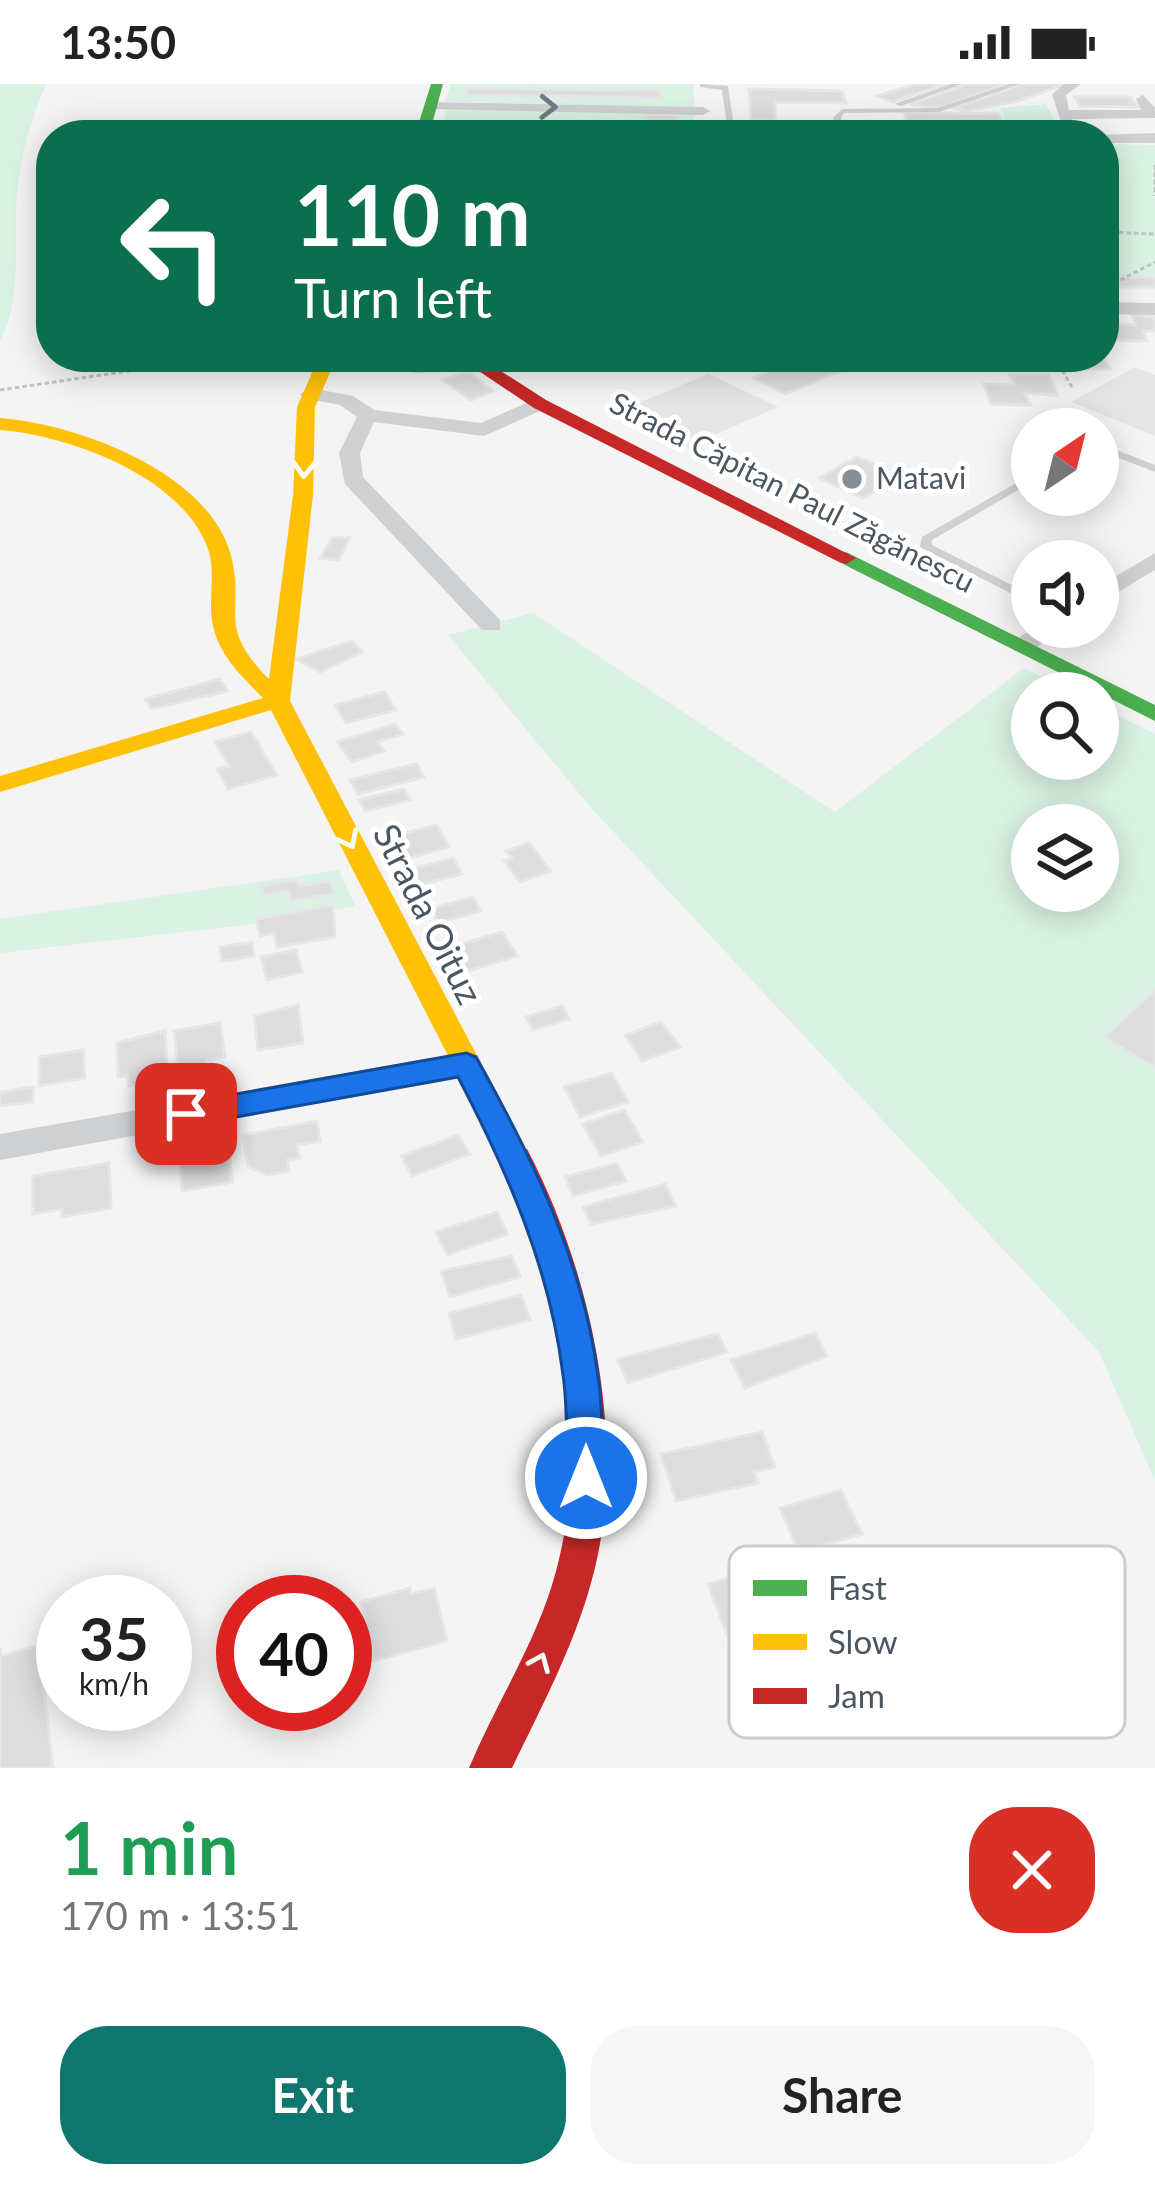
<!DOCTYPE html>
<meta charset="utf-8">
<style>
:root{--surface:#fff;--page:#f6f6f6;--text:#222;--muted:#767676;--accent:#0f766e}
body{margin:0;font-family:Lato,sans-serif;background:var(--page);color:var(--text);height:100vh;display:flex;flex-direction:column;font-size:45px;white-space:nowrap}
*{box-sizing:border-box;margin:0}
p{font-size:39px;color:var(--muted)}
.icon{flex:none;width:66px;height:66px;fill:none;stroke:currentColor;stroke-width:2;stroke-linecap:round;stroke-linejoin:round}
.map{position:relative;height:1684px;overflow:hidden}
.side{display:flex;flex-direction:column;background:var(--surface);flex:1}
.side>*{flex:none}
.top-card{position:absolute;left:36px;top:36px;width:1083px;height:252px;border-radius:48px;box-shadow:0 6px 30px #0003;background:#0b6e4f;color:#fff;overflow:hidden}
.needle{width:78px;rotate:35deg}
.fabs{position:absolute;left:1011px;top:324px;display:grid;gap:24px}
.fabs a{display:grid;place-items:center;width:108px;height:108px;border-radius:50%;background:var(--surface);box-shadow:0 6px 30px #0003;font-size:60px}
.speed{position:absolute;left:36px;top:1491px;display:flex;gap:24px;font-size:60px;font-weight:700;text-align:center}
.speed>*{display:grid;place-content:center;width:156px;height:156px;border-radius:50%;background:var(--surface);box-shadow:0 6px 30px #0003;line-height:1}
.speed small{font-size:30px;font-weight:400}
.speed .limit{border:18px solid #d22;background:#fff;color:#111}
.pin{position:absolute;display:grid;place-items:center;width:102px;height:102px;color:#fff;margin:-51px;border-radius:24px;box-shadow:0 6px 18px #0006}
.me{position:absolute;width:132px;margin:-66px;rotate:0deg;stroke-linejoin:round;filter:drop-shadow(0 0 9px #0008)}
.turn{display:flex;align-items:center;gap:42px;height:252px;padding:0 60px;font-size:54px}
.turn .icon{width:156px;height:156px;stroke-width:2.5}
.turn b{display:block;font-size:84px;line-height:102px}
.round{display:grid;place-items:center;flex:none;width:126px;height:126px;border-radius:48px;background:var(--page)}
.overview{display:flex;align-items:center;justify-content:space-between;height:204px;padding:0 60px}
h1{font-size:72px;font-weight:700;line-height:90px;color:#1e9e55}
.primary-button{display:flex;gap:24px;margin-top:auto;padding:24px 60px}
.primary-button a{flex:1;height:138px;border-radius:48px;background:var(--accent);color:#fff;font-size:48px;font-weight:700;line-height:138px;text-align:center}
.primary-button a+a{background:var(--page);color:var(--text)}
.status{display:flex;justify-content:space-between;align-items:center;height:84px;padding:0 60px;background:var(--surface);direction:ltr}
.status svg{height:33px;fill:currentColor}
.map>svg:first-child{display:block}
</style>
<div class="status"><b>13:50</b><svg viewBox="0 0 49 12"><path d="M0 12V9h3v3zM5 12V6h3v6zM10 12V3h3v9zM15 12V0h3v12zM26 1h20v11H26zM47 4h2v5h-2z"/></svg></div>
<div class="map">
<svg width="1155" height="1684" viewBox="0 0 1155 1684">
<rect width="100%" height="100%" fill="#f4f4f4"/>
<!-- education -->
<path fill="#e6e5e6" d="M1135 283 1155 291V352L1071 318Z
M709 290 778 323 680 366 611 330Z"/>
<!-- green -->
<path fill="#d9f2e3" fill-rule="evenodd" d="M0 0H46C31 34 21 72 17 109 13 157 23 214 0 256Z
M451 0H693L695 23 445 18Z
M1046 20 1062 49 911 47 909 41 1008 42 1000 24Z
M448 24 694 29V51H439Z
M1104 60 1155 61V191H1104Z
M533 529 835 728 1024 584 1073 609H1032V675H1098V622L1155 650V1397L1099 1268 593 726 448 551ZM1032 741H1098V807H1032Z
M339 786 355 822 271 838 0 869V835Z"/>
<!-- building -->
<path fill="#ddddde" stroke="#e5e6e7" stroke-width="3" d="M916 0H946L892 18 877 12Z
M968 0H1006L939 24 909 20Z
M1021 0H1066L1018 17 966 27 954 24Z
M467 4 659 6 662 14 466 11Z
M749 5 842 7 846 19 775 18V36H751Z
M1075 13H1130L1138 23 1080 22Z
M904 28 999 30 1004 41 907 40Z
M647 30 677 31V43L647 42Z
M1116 192 1155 193V203H1121Z
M1132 231 1155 233V247H1143L1147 257 1111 256 1105 239 1136 241Z
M805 273H873L785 310 754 294Z
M950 273H993L997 282H953Z
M1063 273H1104L1110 285H1067Z
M445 275 447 286 415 288 411 277Z
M469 288 493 307 471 316 443 296Z
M1010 291H1049L1057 311 1024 309 1031 321 991 320 984 300 1015 301Z
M857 373 903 392 863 414 819 394Z
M332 454H349L339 476 320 474Z
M352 557 362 568 320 588 296 575Z
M220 595 228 607 151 625 145 615Z
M384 608 396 626 346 639 335 621Z
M395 640 403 650 377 658 384 667 352 678 337 658Z
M251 648 277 691 228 705 217 685 229 682 215 658Z
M416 680 424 693 358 710 350 696Z
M404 705 410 716 365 727 359 716Z
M437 741 449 763 398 777 386 754Z
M529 759 551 787 520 798 504 777 512 774 506 767Z
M453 774 462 790 411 803 403 788Z
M297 796 299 802 330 797 334 810 290 817 288 807 264 811 261 801Z
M473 813 481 827 438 839 431 825Z
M333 821 335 853 277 863 274 849 260 852 256 835Z
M502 848 517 872 465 888 451 863Z
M252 858 254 872 222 877 220 863Z
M296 866 302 888 267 896 261 873Z
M1155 906V984L1104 953Z
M298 921 303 959 258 966 254 932Z
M562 922 569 935 533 946 526 933Z
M661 938 680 963 642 977 625 951Z
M220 939 225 973 206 976 207 988 179 993 174 947Z
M165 947 167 984 149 987 150 998 129 1002 128 992 118 993 117 959Z
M83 966 85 994 39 1002V973Z
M612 989 628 1018 580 1033 564 1003Z
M34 1003 33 1018 0 1022V1008Z
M624 1026 643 1058 601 1072 583 1040Z
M317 1037 320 1057 297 1061 300 1074 287 1076 289 1087 268 1091 248 1083 243 1051Z
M458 1051 470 1070 412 1092 401 1072Z
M227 1052 232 1098 182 1107 179 1060Z
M109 1079 111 1124 62 1133V1125L33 1130V1092Z
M617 1079 626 1097 573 1112 565 1093Z
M665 1100 676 1122 591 1140 583 1123Z
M497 1128 508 1150 447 1171 436 1148Z
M512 1172 520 1193 450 1213 441 1187Z
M521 1211 530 1236 456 1255 449 1229Z
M815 1249 827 1272 745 1304 731 1276Z
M718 1250 727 1268 628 1299 617 1275Z
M762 1348 775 1383 754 1388 758 1399 676 1417 661 1370Z
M841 1406 862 1450 799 1468 780 1424Z
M776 1480 802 1547 762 1565 758 1556 732 1564 708 1500Z
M410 1504 411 1510 434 1504 447 1557 374 1577 361 1518Z
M39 1561 53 1684H0V1564L1 1572Z"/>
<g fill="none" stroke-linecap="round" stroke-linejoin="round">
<!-- path -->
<path stroke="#bcc7c4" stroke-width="3" stroke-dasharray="4.5 3" stroke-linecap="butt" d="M1155 81V112
M1104 148 1155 150
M1107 203 1155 178
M1055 273 1073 305
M0 306 224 273"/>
<!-- lane -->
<path fill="#ced0d2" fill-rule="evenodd" d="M700 0 728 2 735 50 728 48 722 6 700 3Z
M951 0H962L901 22 894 20Z
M1009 0H1020L939 28 844 29 841 34 844 51 837 50 833 34 842 25 938 24Z
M1041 335 1062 343 1063 345H1049L1037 340V336Z
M1098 359 1155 381V388L1098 366Z
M1032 390V398L932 456V461L1032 511V520L920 463 922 453Z"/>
<!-- street -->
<path fill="#ced0d2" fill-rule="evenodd" d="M1064 0H1081L1066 11 1069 26H1141L1136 15 1143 11 1155 24V34L1072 35 1081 51H1065L1052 10Z
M426 18 703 23 710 27 703 31 431 25Z
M702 43 929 46 937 51H696Z
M1155 49V59H1104V51H1098Z
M1104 218 1155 219V231L1104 230Z
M1104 242 1113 248 1114 259 1104 265Z
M310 304 353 312 374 326 481 339 533 316H547V324L484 352 374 338 360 369 363 393 500 536V546H482L345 400 339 369 357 333 340 321 303 314 300 310Z
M1155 469V486L1098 520V503Z
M1035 543H1064L1032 567H1014V557Z
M466 968 478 971 482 980 478 989 0 1076V1050Z"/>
<!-- fast -->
<path fill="#4caf50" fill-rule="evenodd" d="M431 0H443L429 51H415Z
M846 468 1155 621V637L839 478 836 474Z"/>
<!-- slow -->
<path fill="#ffc107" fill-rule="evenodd" d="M319 273H337L315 323 313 411 290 617 531 1074 527 1083 516 1086 505 1083 271 626 0 708V692L263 614C235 586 210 562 211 521 211 502 214 483 208 465 183 393 69 351 0 346V334C76 340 205 386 230 468 247 528 214 540 269 595L293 411 297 323Z"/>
<!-- jam -->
<path fill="#c62828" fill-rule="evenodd" d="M458 273H479L546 316 856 474 846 480 839 478 534 324Z
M516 1062 527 1065C592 1188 630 1364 591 1499 573 1564 541 1624 512 1684H469C495 1622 532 1565 552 1501 595 1362 559 1202 501 1074L505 1065Z"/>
</g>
<!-- one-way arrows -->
<defs><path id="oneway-chevron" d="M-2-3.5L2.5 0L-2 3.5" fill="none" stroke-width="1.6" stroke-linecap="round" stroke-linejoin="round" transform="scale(3)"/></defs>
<use stroke="#727b83" href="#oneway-chevron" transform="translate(548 23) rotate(1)"/>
<g stroke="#f6fbf6">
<use href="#oneway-chevron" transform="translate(304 385) rotate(92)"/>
<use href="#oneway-chevron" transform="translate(349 756) rotate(63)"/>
<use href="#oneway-chevron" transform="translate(540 1578) rotate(-67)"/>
</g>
<!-- route -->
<path fill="#1a73e8" stroke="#114b97" stroke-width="3" d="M466 969 476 973C532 1073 583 1177 598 1292 603 1325 602 1360 604 1394L599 1405 586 1410 573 1405 568 1394C566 1360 568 1324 563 1291 550 1184 507 1087 458 993L186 1042 171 1030 186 1019Z"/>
<!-- markers -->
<circle fill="#868d94" stroke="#fff" stroke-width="4.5" cx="852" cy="395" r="12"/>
<g text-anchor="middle" stroke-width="10" stroke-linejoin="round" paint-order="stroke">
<!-- far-poi labels -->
<g font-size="30" fill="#4a5661" stroke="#fff" text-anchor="start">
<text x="876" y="405">Matavi</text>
</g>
<!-- far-street labels -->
<g font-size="30" fill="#4a5661" stroke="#fff">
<text transform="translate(792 409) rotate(27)" y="10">Strada Căpitan Paul Zăgănescu</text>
</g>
<!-- street labels -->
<g font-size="36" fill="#4a5661" stroke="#fff">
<text transform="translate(428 830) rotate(63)" y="13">Strada Oituz</text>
</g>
</g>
<!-- legend -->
<rect x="729" y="1462" width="396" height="192" rx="18" fill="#fff" stroke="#c9ccd0" stroke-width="3"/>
<rect x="753" y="1496" width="54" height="16" fill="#4caf50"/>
<rect x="753" y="1550" width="54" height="16" fill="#ffc107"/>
<rect x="753" y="1604" width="54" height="16" fill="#c62828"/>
<g font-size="33" fill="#4a5661">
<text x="828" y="1516">Fast</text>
<text x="828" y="1570">Slow</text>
<text x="828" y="1624">Jam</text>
</g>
</svg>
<div class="fabs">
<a><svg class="needle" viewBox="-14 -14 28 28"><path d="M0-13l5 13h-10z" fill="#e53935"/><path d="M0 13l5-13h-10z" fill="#767676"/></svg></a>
<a><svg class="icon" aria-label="sound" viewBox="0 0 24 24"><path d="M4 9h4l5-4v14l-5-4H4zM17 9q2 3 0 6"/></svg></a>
<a><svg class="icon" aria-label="search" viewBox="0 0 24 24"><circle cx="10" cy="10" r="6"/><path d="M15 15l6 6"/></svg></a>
<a><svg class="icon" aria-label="layers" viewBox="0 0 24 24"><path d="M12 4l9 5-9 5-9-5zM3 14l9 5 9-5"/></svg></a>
</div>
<div class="speed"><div>35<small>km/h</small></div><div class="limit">40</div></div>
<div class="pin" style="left:186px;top:1030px;background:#d93025"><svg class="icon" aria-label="arrive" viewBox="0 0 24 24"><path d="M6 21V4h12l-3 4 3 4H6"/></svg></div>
<svg class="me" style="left:586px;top:1394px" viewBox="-20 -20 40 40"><circle r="17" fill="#1a73e8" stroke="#fff" stroke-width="3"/><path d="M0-11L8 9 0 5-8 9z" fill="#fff"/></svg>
<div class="top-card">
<div class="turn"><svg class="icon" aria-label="left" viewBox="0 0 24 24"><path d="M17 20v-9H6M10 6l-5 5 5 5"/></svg><div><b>110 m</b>Turn left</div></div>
</div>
</div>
<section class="side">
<div class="overview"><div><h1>1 min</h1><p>170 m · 13:51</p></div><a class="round" style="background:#d93025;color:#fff"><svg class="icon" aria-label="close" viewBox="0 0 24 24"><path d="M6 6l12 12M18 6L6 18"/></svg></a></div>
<div class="primary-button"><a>Exit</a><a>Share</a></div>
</section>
